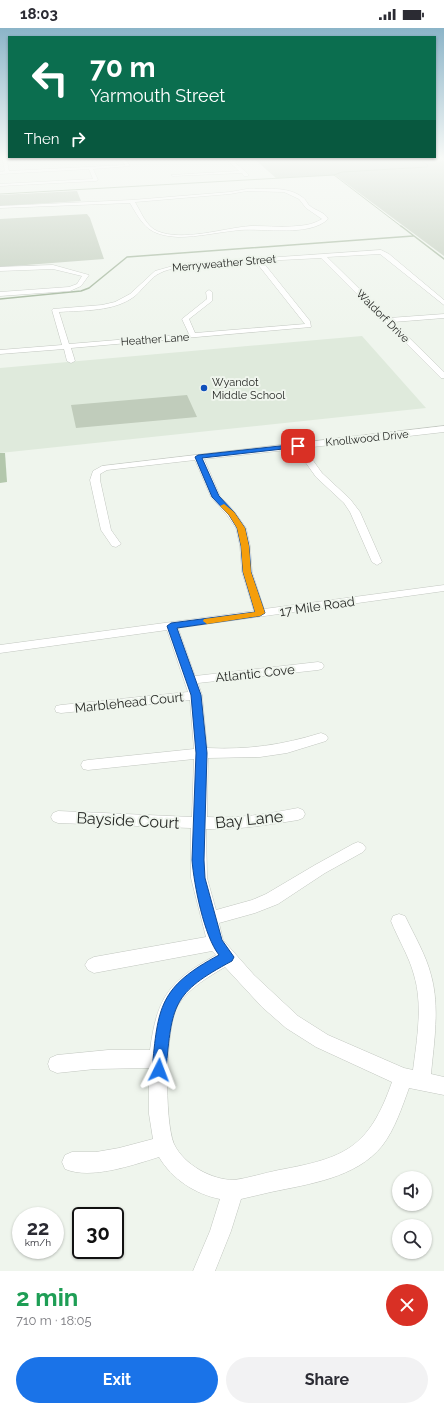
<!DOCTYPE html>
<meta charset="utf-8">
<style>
:root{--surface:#fff;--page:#f2f2f3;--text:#2b2b33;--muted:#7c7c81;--accent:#1a73e8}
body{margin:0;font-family:Raleway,sans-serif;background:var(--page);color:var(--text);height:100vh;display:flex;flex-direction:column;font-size:15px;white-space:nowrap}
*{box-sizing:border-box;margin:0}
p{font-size:13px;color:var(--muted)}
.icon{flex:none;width:22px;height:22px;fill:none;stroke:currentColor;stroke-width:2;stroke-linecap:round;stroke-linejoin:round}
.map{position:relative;height:1243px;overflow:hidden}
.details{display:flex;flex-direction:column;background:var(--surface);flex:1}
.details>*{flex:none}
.banner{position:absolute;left:8px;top:8px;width:428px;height:122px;border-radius:0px;box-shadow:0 1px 3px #0004;background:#0b6e4f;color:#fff;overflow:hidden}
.buttons{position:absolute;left:392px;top:1143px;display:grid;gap:8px}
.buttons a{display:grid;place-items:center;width:40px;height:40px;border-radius:50%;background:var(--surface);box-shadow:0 1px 3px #0004;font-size:20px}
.speed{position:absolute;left:12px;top:1179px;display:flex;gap:8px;font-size:20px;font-weight:700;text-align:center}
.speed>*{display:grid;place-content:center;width:52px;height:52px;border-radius:50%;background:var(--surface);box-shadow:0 1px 3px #0004;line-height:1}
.speed small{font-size:10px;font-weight:400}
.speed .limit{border:2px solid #111;border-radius:6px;background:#fff;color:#111}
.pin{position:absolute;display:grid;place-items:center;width:34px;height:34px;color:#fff;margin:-17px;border-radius:8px;box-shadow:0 2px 6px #0006}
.me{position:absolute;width:44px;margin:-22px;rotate:3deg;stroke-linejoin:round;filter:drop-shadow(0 0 3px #0008)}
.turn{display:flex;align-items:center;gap:14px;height:84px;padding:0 16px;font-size:18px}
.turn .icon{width:52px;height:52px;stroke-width:2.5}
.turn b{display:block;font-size:28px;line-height:34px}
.then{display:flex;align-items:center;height:38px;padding:0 16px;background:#0003;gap:8px;font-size:15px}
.round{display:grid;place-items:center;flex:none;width:42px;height:42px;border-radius:21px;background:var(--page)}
.summary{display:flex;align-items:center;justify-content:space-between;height:68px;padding:0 16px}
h1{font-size:24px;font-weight:700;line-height:30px;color:#1e9e55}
.button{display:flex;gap:8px;margin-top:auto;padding:8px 16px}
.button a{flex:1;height:46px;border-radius:24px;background:var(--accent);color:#fff;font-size:16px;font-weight:700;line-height:46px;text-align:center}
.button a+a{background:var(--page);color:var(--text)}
.status{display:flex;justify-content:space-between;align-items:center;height:28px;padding:0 20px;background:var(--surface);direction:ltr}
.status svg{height:11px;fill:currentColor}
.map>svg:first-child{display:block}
</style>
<div class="status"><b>18:03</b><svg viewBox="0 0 49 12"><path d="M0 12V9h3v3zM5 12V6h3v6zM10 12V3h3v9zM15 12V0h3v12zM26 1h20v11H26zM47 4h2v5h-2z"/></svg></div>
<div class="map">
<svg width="444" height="1243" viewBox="0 0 444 1243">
<rect width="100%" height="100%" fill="#eff5ed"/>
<!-- built -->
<path fill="#dfeadc" d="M362 308 426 380 0 425V340Z"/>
<!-- green -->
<path fill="#c0ccbb" d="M252 129H444V228L335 147 276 150Z
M77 163 81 173 0 178V167Z
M87 186 90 190 104 231 0 239V191Z
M187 367 197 389 76 400 71 377Z"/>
<!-- forest -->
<path fill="#b3c7ac" d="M0 425H5L7 454 0 455Z"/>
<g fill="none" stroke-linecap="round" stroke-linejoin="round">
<!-- stream-far1 -->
<path stroke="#a0b499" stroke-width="1" d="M334 147 342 144 427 139 428 137 415 129
M0 166 334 147 402 199"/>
<!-- stream -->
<path stroke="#a0b499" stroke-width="1.5" d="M401 198 444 231
M0 271 81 263 89 260 127 229 413 208"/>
<!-- street casing -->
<g stroke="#c2c7c0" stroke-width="1">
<path id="street" d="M2 129H6L9 143 125 137 120 129H124L130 138 93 141 98 152 96 153 0 158V156L93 151 89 141 0 146V144L5 143Z
M51 129 55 130 102 129 57 132H52Z
M170 129H177V130L175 131Z
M224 129H229L248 146V148H244L242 145 173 148 171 147 239 143Z
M247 161C264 161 288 158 302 169 306 171 307 176 310 178 316 183 325 184 328 191 310 209 264 200 240 202 219 204 199 209 178 209 149 207 144 199 130 175L0 180V178L132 172 230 164ZM247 163 284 164 299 171 306 180 322 191C317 194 312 196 306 197 287 200 269 198 251 198 223 200 183 214 157 203 146 198 141 184 135 174L230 166Z
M381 222 389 226 444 272V277L380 226 327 229 389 290 444 286V290L393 294 444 344V350H441L321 230 262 233 310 293 311 299 71 320 75 333 71 335 67 333 64 321 0 326V322L62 317 52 282 53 281 102 277 115 274 130 266 155 243 180 236ZM256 234 305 296 195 305 189 291 212 273V264L209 262 206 264 207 271 182 291 189 306 69 316 59 284C84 282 114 284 135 268 143 261 151 249 160 245 182 234 231 236 256 234Z
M53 237 89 247 81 258 70 263 0 268V264L69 259 77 256 82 248 53 241 0 243V239Z
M444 398V404L304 420 322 445 350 471 360 484 382 534 377 537 372 534 350 484 344 475 316 449 296 421 204 431 220 468 234 483 246 500 250 518 252 544 264 581 444 557V563L178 600 195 648 318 634 322 635 324 638 322 641 318 642 198 655 202 667 207 720C248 722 282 717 321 705L326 707 328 710 326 713 287 725 260 729 208 730 207 789C238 791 267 786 298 780L303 782 305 786 303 790 298 792C267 797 238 802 206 801L207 850 216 882 252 872 266 866 315 837 353 816 358 814 363 816 366 820 363 824 325 845 278 876 255 885 219 895 223 912 254 947 298 988 328 1007 404 1040 413 1042C417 1011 423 977 414 947 409 928 398 911 391 893L393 888 399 886 405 888C414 907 426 927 431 947 440 979 434 1014 431 1046L444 1049V1067L409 1060C402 1079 395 1101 382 1118 356 1150 309 1156 271 1164 261 1166 251 1169 241 1171L231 1203 215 1243H193L210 1203 220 1171C195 1166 172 1151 159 1129 133 1137 91 1152 65 1141L62 1134 65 1127 72 1124H96L119 1120 153 1111 149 1086V1040L95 1041 57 1045 50 1042 48 1036 50 1030 57 1027 108 1022H150C157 969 169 953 216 927L212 923 94 945 88 942 85 937 88 932 94 929 206 909 191 850V800L58 795 53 793 51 789 53 785 58 783 192 789 194 731 88 742 83 741 81 737 83 733 88 732 194 721 190 672 61 685 56 684 55 681 56 678 61 677 188 664 167 602 0 625V617L254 583 242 544 240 518 236 500 227 487 211 469 195 432 107 442 100 446V452L111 502 121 516 116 519 112 518 101 502 90 452 93 443 102 438ZM225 939 262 979 286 1000 316 1019 392 1054C369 1120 345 1130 279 1142 264 1145 249 1150 234 1152 212 1152 184 1137 174 1116 164 1092 165 999 178 977 189 960 208 949 225 939Z"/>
</g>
<!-- street -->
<use href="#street" fill="#fff" fill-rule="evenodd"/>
</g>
<!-- sky -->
<linearGradient id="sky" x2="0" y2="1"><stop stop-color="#8bb4c8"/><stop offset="0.43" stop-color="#f8faf7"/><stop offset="1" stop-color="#f8faf7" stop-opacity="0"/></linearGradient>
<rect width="444" height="303" fill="url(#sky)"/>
<!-- route -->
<path fill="#1a73e8" stroke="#114b97" d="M298 416 302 418 301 419 202 430 219 468 234 484 245 500 249 518 251 544 265 585 260 588 177 600 201 667 207 725 204 832 205 850 222 912 234 929 232 933C172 965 172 977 166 1042L164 1047 159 1049 154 1047 152 1042C158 979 159 959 219 927 204 908 194 857 192 832L196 725 191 667 167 598 171 595 255 584 243 544 241 518 237 500 229 487 212 469 195 429 198 427Z"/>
<!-- slow -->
<path fill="#f59e0b" d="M224 476 234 484 245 500 249 518 251 544 265 585 260 588 207 596 203 593 204 591 255 584 243 544 241 518 237 500 229 487 220 478Z"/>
<!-- markers -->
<circle fill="#0f50bb" stroke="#eff5ed" stroke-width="1.5" cx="204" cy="360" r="4"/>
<g text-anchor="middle" stroke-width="4" stroke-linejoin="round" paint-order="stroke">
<!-- far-street labels -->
<g font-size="11" fill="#272926" stroke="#eff5ed">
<text transform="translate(224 235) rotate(-5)" y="4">Merryweather Street</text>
<text transform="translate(383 288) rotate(45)" y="4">Waldorf Drive</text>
<text transform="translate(155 311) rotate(-4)" y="4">Heather Lane</text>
<text transform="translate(367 410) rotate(-6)" y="4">Knollwood Drive</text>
</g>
<!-- far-poi labels -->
<g font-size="11" fill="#272926" stroke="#eff5ed" text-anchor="start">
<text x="212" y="358">Wyandot<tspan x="212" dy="13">Middle School</tspan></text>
</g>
<!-- street labels -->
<g font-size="13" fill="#272926" stroke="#eff5ed">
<text transform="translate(317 578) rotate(-8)" y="5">17 Mile Road</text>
<text transform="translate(255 645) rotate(-6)" y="5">Atlantic Cove</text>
<text transform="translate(129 674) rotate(-6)" y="5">Marblehead Court</text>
</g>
<!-- near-street labels -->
<g font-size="16" fill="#272926" stroke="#eff5ed">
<text transform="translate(249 791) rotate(-6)" y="6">Bay Lane</text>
<text transform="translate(128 792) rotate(3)" y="6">Bayside Court</text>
</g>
</g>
</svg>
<div class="buttons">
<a><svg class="icon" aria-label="sound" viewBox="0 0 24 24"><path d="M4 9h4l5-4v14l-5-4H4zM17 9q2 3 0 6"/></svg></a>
<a><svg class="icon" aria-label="search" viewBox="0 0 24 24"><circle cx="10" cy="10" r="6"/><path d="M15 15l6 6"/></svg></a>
</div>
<div class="speed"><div>22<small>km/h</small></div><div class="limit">30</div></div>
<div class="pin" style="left:298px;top:418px;background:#d93025"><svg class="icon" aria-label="arrive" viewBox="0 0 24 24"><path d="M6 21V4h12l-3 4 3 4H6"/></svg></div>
<svg class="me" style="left:159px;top:1042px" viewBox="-20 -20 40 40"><path d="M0-17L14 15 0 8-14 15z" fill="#1a73e8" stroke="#fff" stroke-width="4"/></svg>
<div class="banner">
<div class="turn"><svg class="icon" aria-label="left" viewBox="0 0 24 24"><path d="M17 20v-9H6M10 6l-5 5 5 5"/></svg><div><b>70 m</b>Yarmouth Street</div></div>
<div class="then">Then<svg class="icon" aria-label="right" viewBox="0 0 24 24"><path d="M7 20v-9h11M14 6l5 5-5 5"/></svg></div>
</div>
</div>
<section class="details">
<div class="summary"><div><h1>2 min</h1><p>710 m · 18:05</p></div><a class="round" style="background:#d93025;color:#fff"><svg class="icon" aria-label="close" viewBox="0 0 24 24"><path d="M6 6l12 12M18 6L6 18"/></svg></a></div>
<div class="button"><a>Exit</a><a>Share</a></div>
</section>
